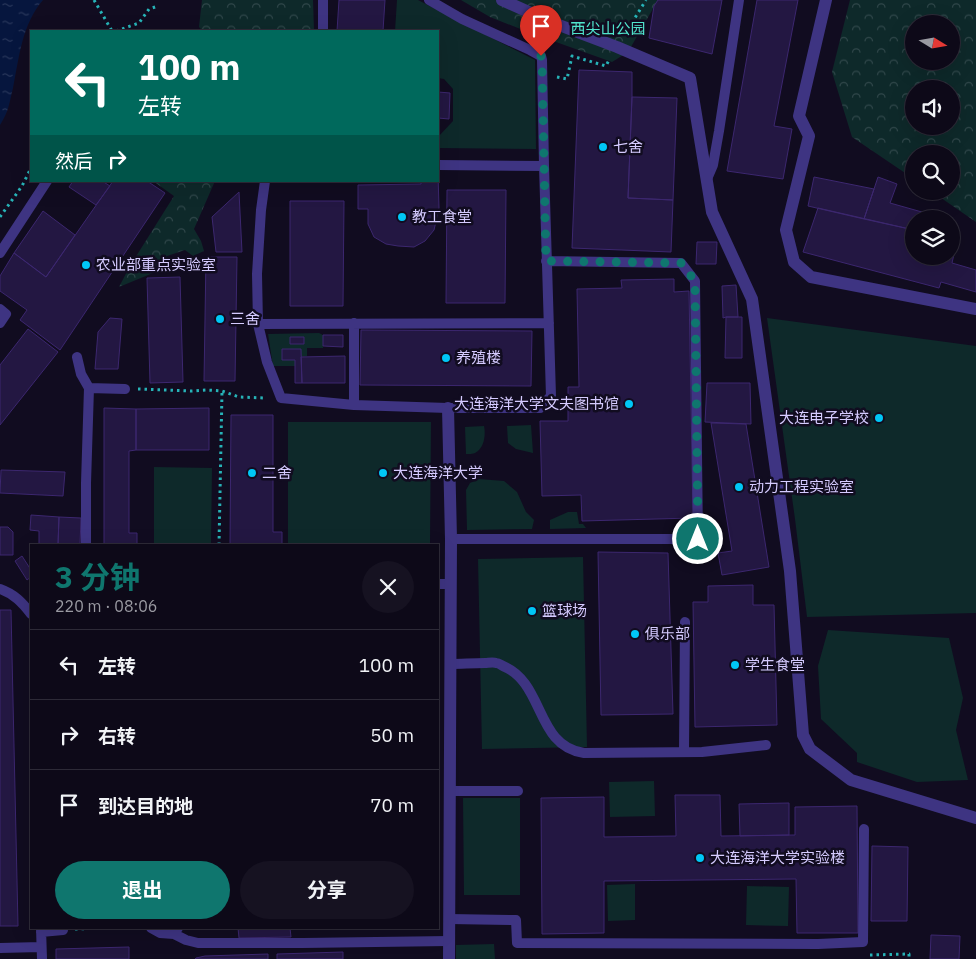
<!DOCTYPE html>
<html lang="zh">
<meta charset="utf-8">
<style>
:root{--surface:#0d0918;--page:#161221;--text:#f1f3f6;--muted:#9a9aa2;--line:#2d2a37;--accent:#0f766e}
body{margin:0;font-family:"IBM Plex Sans","Noto Sans SC",sans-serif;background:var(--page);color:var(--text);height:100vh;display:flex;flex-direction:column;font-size:19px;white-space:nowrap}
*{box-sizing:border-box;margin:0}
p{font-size:16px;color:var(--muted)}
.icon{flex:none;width:28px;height:28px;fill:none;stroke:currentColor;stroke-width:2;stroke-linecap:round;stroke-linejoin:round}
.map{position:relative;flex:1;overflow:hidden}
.sheet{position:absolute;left:30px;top:544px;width:409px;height:385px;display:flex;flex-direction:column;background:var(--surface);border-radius:0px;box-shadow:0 5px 20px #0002,0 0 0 1px var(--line)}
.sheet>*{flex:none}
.top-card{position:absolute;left:30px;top:30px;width:409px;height:152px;border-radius:0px;box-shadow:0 5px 20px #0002,0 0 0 1px var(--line);background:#00695c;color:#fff;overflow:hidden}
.needle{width:32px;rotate:101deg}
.controls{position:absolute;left:905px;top:15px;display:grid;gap:10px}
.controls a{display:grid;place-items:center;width:55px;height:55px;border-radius:50%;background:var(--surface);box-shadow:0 5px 20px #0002,0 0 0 1px var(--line);font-size:25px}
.pin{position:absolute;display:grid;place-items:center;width:42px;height:42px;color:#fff;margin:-51px -21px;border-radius:50% 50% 50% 0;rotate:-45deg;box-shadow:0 0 5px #0007}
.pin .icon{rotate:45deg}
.me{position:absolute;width:55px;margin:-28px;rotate:0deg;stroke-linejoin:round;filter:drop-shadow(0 0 4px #0008)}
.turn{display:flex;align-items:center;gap:18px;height:105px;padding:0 25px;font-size:22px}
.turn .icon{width:65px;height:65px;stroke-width:2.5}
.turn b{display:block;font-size:35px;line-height:42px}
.then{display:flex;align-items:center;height:48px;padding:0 25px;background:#0003;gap:10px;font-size:19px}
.round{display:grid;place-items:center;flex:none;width:52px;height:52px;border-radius:26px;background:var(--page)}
.head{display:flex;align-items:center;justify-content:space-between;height:85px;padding:0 25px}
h1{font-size:30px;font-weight:700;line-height:38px;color:var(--accent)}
.primary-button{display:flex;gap:10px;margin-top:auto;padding:10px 25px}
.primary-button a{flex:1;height:58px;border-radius:30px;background:var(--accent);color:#fff;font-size:20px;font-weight:700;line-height:58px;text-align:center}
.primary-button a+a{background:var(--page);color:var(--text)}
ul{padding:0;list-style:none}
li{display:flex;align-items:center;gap:15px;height:70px;padding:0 25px;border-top:1px solid var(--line)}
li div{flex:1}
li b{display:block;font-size:19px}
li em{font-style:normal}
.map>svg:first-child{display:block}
</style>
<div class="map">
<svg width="976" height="959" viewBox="0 0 976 959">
<defs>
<pattern id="forest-crowns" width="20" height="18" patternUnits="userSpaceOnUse" patternTransform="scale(1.25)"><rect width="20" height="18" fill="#0e292a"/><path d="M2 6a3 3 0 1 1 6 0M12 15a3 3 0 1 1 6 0" fill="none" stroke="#30474a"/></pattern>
<pattern id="water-ripples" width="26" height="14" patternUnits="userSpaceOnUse" patternTransform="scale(1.25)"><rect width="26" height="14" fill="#06163e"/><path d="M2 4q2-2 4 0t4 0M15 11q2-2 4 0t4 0" fill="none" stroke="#29375b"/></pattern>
</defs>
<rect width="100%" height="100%" fill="#110c20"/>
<!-- green -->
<path fill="#0e292a" d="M397 0H418L535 60 536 149 438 148V137L453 121V89L444 79 438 78V31H395Z
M767 318 976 346V613L807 617 795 519Z
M319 333 323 335V348H307V356L301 357V349H282V360H295V366H273L268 334Z
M288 422H431L430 545H288Z
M531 425 533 453 516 449 508 443 507 426Z
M484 426C486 435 484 449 475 453 474 454 467 454 466 454L465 427Z
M154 467 212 468 211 545H154Z
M479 479 504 481 517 492 526 512 534 520 532 529 467 530 466 490 470 483Z
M568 512H577L579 524H583L586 528 550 529V520Z
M583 557 587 747 482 749 478 559Z
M828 630 949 638 963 698 956 730 968 780 917 782 857 762V753L821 719 818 666Z
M654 781 655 816 610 817 609 782Z
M463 798H520V895H464Z
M635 884V920L608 921 607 885Z
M747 886 789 887 788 926 746 925Z
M494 944 495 959H456V945Z"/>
<!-- forest -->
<path fill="url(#forest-crowns)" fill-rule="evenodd" d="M202 0H313L314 31H203L199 27Z
M461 0H658L628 52 612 62 528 32 490 17Z
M850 0H976V222L931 191H951V154H914V179L852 137 832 72ZM914 24H951V61H914ZM914 89H951V126H914Z
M153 181H215L194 229 201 241 204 251 193 256 185 250 167 256 165 268 119 287 130 266 174 196Z"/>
<!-- water -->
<path fill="url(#water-ripples)" d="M0 0H43C22 24 19 58 13 88 9 104 9 111 0 125Z"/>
<!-- building -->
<path fill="#231742" stroke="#3c276f" d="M339 0H385L383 31H337Z
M658 0H722L712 54 649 38 654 6Z
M757 0H798L774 126 792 129 783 179 727 171Z
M579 70 632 72V97L628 198 673 200 671 252 572 248Z
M438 92 450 93 449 119 438 118V123Z
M632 97 677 98 673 200 628 198Z
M438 174 439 208 434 230 425 241 414 247 398 246 386 244 374 237 368 224V209H358V185L421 184V181H438Z
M814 177 874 189 864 219 808 206Z
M878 177 897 184 890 203 929 214 928 219H914V230L864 219Z
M73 181H102L110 186 96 205 69 187Z
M113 181H147L165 193 60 350 20 320 27 310 0 291V276L14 253 46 277Z
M447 190H506L505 303H446Z
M239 192 242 252H216L212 217Z
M290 201H344L343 306H290Z
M818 208 914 230V256H951V239L957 241 952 263 976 270V292L941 282 939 288 803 252Z
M43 211 75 235 46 277 14 253Z
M697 242H717L716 264H696Z
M206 257H237L235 381H204Z
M180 277 183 382 150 383 147 278Z
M674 279V292L689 291 693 518 582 521 581 495 542 496 540 421H568V387H579L577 289 622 288 621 280Z
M736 285 738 317H726L723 318 722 286Z
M726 317H742V358H725Z
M110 318 122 319 118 369H95L98 332Z
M28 329 58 352 0 425V365Z
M361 330 532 331 531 386 360 385Z
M323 335H343V347L323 346Z
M290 337H304V344H290Z
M282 349H301L302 383H295V360H282Z
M345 356V383H302L301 357Z
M707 383H750L751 424 705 422Z
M104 408 136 409V450L129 451V533H137V545H104Z
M209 408V450H136V409Z
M231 415H273V532H282V545H230Z
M711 423 746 424 769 567 722 575 718 553 732 551Z
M1 470 65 472 63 496 0 493Z
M31 515 59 517 58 545H39V531L30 530Z
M59 517 81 518 80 545H58Z
M0 527H8L13 532V555H0Z
M598 552 668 553 673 714 601 715Z
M22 556 31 570V577L27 580 15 561Z
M753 585V605H774L777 725 695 727 693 602H708V586Z
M0 610H11L18 926H0Z
M675 795H720L721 836 795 835V807L857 806 858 933H797L796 879 604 881V933L542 934 541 798 604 797V837L676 836Z
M789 803V835L740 836 739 804Z
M872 846 908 847 907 921H871Z
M238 928H290L291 937 239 938Z
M931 935 960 936 959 959H930Z
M129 947V959H56V949Z
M343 952V959H277V954Z
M268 954V959H195L196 958 205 956Z"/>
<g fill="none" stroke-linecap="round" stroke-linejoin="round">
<!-- path -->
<path stroke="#27b3b7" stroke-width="3" stroke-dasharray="2.5 4" stroke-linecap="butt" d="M94 0 112 31
M116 31 139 23 149 9 158 6
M625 34 646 0
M557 77 567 79 572 56 606 66 609 60
M0 217 22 186 31 168
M138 389 191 391 206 390 222 391 239 397 265 398
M219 545 222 391
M75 929 100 928
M870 955 909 954V959"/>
<!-- service -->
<path stroke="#3e3482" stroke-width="10" d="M323 0V31
M438 165 544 166
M707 179 713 165 719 131 739 0
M265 181 261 210 257 274 258 324 267 362 281 398 354 405 448 408H540L551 396 544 166 542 60 541 56 530 50 462 19 429 0
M0 253 47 181
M0 309 6 314 0 323
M258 324 549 323
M77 357 81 374 89 388
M354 405V323
M451 539H698L695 281 681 263 546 261
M86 545V483L89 388 125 389
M438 584H451
M0 589C14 594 22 602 31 614
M450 664C461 664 473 663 485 663 488 663 493 662 496 663 499 663 501 665 503 666 545 683 535 746 584 753L702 752 766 745
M684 752 685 622
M449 791H518
M449 919 516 920 517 943 818 944 863 942 864 829
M41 928 42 959
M151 928 160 933 174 934 178 928
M41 932 63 930
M174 934 186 940 198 943H303L449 941
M0 948 41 947"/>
<!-- minor -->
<path stroke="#3e3482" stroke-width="12" d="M502 0 551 22 617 47 690 78 712 212 752 299 790 571 803 735 810 749 851 780 976 818
M826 0 799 116 809 136 786 230 794 262 811 277 976 309
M448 408 451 539 449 959"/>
</g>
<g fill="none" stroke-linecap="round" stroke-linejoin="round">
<!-- route -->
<path stroke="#0f766e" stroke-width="9" stroke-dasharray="0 16.2" d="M541 56 542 60 546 261 681 263 695 281 698 539"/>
</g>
<!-- markers -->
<g fill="#00c7f6" stroke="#110c20" stroke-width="2">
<circle cx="603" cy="147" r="5"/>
<circle cx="402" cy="217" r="5"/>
<circle cx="86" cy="265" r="5"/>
<circle cx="220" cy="319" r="5"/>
<circle cx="446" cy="358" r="5"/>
<circle cx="629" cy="404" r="5"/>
<circle cx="879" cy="418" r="5"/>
<circle cx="252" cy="473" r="5"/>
<circle cx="383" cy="473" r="5"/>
<circle cx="739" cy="487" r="5"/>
<circle cx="532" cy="611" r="5"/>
<circle cx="635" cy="634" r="5"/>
<circle cx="735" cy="665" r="5"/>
<circle cx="700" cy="858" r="5"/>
</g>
<g text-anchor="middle" stroke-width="5" stroke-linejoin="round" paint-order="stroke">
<!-- park labels -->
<g font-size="15" fill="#51e5cd" stroke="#110c20">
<text x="608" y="34">西尖山公园</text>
</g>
<!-- poi labels -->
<g font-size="15" fill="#d5cbff" stroke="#110c20" text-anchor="start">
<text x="613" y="152">七舍</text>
<text x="412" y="222">教工食堂</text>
<text x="96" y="270">农业部重点实验室</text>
<text x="230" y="324">三舍</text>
<text x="456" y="363">养殖楼</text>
<text x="619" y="409" text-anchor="end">大连海洋大学文夫图书馆</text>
<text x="869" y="423" text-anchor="end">大连电子学校</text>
<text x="262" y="478">二舍</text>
<text x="393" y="478">大连海洋大学</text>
<text x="749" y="492">动力工程实验室</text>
<text x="542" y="616">篮球场</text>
<text x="645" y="639">俱乐部</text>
<text x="745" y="670">学生食堂</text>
<text x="710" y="863">大连海洋大学实验楼</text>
</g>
</g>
</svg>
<div class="controls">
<a><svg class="needle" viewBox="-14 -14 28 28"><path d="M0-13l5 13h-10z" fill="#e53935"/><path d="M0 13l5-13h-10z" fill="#9a9aa2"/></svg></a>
<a><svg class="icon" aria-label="sound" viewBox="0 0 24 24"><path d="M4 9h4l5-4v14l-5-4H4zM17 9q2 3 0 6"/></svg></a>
<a><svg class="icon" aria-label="search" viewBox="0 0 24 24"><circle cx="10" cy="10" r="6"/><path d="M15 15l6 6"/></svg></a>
<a><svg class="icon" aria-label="layers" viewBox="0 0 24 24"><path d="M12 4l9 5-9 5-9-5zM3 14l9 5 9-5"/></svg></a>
</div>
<div class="pin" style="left:541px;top:56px;background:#d93025"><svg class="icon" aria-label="arrive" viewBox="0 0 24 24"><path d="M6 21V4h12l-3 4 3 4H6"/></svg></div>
<svg class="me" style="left:698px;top:539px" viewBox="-20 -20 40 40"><circle r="17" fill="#0f766e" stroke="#fff" stroke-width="3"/><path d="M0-11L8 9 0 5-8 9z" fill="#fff"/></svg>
<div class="top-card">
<div class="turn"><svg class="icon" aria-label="left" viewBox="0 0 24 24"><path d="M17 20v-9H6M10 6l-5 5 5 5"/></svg><div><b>100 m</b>左转</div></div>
<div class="then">然后<svg class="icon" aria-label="right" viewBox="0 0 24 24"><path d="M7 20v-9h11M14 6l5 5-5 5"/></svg></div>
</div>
<section class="sheet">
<div class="head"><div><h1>3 分钟</h1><p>220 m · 08:06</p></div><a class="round"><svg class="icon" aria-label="close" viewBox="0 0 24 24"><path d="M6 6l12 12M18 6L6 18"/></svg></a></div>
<ul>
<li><svg class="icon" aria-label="left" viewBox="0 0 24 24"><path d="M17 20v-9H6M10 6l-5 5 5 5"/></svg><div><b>左转</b></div><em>100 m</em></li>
<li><svg class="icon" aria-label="right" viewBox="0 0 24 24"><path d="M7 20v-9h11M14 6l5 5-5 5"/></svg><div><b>右转</b></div><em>50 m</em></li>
<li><svg class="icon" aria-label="arrive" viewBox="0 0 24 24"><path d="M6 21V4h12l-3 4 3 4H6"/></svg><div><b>到达目的地</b></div><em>70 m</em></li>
</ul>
<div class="primary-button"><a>退出</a><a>分享</a></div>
</section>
</div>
